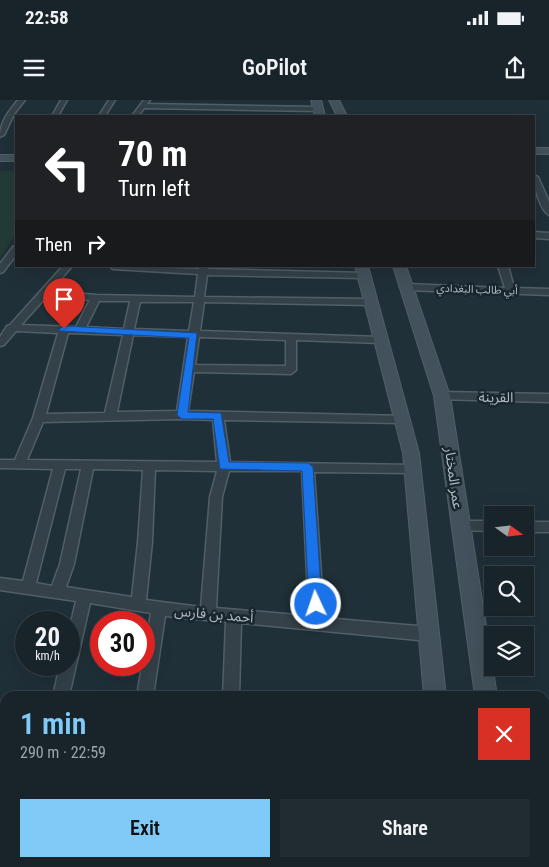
<!DOCTYPE html>
<meta charset="utf-8">
<style>
:root{--surface:#18242a;--page:#212c32;--text:#f1f3f6;--muted:#9fa4a8;--line:#364147;--accent:#80caf8}
body{margin:0;font-family:"Roboto Condensed","Noto Sans Arabic",sans-serif;background:var(--page);color:var(--text);height:100vh;display:flex;flex-direction:column;font-size:19px;white-space:nowrap}
*{box-sizing:border-box;margin:0}
p{font-size:16px;color:var(--muted)}
.icon{flex:none;width:28px;height:28px;fill:none;stroke:currentColor;stroke-width:2;stroke-linecap:round;stroke-linejoin:round}
.map{position:relative;flex:1;overflow:hidden}
.drawer{position:absolute;left:0px;top:591px;width:550px;height:176px;display:flex;flex-direction:column;background:var(--surface);border-radius:15px 15px 0 0;box-shadow:0 5px 20px #0002,0 0 0 1px var(--line)}
.drawer>*{flex:none}
.top-card{position:absolute;left:15px;top:15px;width:520px;height:152px;border-radius:0px;box-shadow:0 5px 20px #0002,0 0 0 1px var(--line);background:#202124;color:#fff;overflow:hidden}
.needle{width:32px;rotate:105deg}
.tools{position:absolute;left:484px;top:406px;display:grid;gap:10px}
.tools a{display:grid;place-items:center;width:50px;height:50px;border-radius:0px;background:var(--surface);box-shadow:0 5px 20px #0002,0 0 0 1px var(--line);font-size:25px}
.speed{position:absolute;left:15px;top:511px;display:flex;gap:10px;font-size:25px;font-weight:700;text-align:center}
.speed>*{display:grid;place-content:center;width:65px;height:65px;border-radius:50%;background:var(--surface);box-shadow:0 5px 20px #0002,0 0 0 1px var(--line);line-height:1}
.speed small{font-size:12px;font-weight:400}
.speed .limit{border:8px solid #d22;background:#fff;color:#111}
.pin{position:absolute;display:grid;place-items:center;width:42px;height:42px;color:#fff;margin:-51px -21px;border-radius:50% 50% 50% 0;rotate:-45deg;box-shadow:0 0 5px #0007}
.pin .icon{rotate:45deg}
.me{position:absolute;width:55px;margin:-28px;rotate:357deg;stroke-linejoin:round;filter:drop-shadow(0 0 4px #0008)}
.turn{display:flex;align-items:center;gap:18px;height:105px;padding:0 20px;font-size:22px}
.turn .icon{width:65px;height:65px;stroke-width:2.5}
.turn b{display:block;font-size:35px;line-height:42px}
.then{display:flex;align-items:center;height:48px;padding:0 20px;background:#0003;gap:10px;font-size:19px}
.round{display:grid;place-items:center;flex:none;width:52px;height:52px;border-radius:0px;background:var(--page)}
.overview{display:flex;align-items:center;justify-content:space-between;height:85px;padding:0 20px}
h1{font-size:30px;font-weight:600;line-height:38px;color:var(--accent)}
.cta{display:flex;gap:10px;margin-top:auto;padding:10px 20px}
.cta a{flex:1;height:58px;border-radius:0px;background:var(--accent);color:#111;font-size:20px;font-weight:600;line-height:58px;text-align:center}
.cta a+a{background:var(--page);color:var(--text)}
.status{display:flex;justify-content:space-between;align-items:center;height:35px;padding:0 25px;background:var(--surface);direction:ltr}
.status svg{height:14px;fill:currentColor}
header{display:flex;justify-content:space-between;align-items:center;height:65px;padding:0 20px;background:var(--surface);font-size:22px;font-weight:600}
.map>svg:first-child{display:block}
</style>
<div class="status"><b>22:58</b><svg viewBox="0 0 49 12"><path d="M0 12V9h3v3zM5 12V6h3v6zM10 12V3h3v9zM15 12V0h3v12zM26 1h20v11H26zM47 4h2v5h-2z"/></svg></div>
<header><svg class="icon" aria-label="menu" viewBox="0 0 24 24"><path d="M4 6h16M4 12h16M4 18h16"/></svg>GoPilot<svg class="icon" aria-label="share" viewBox="0 0 24 24"><path d="M12 15V3M7 8l5-5 5 5M5 13v7h14v-7"/></svg></header>
<div class="map">
<svg width="549" height="767" viewBox="0 0 549 767">
<rect width="100%" height="100%" fill="#203038"/>
<!-- green -->
<path fill="#233b37" d="M16 70V133L0 159V71Z"/>
<g fill="none" stroke-linecap="round" stroke-linejoin="round">
<!-- street casing -->
<g stroke="#515f66" stroke-width="3">
<path id="street" d="M18 0H25L14 14 4 35 0 37C0 22 9 11 18 0Z
M61 0H67L58 16H52Z
M109 0H115L105 16H99Z
M144 0H150L147 4 318 7 321 9 318 11 144 8 138 16H132Z
M534 75 538 77 549 102V115C540 110 533 84 534 75Z
M534 132 549 133V139L534 138Z
M16 146V155L3 172 0 173V164L13 147Z
M63 166H72L51 191 96 195 195 197 198 174 113 169 109 166 199 169V166H209L208 169 366 173 368 175 363 178 207 175 204 197 370 199 375 202 370 205 204 202 200 231 380 237 385 240 380 243 296 240V270L291 274 194 272 188 311 405 316 407 319 401 323 224 320 230 362 416 365 418 368 412 373 314 372 324 518 429 527 434 529 436 534 434 539 429 541 241 523 239 596H223L226 522 165 516 153 596H137L151 513 90 503 69 596H53L60 565H69V531L76 501 0 490V478L23 481 53 369 0 368V360H15L33 318 58 233 16 231 4 245 0 246V237L7 226 10 225ZM47 196 90 200 76 227 21 225ZM99 201H130L124 229 86 227ZM140 202H194L189 231 134 229ZM68 233 123 235 105 313 46 314ZM133 235 188 237 177 311 117 312ZM199 237 286 240V266L195 265ZM182 319 213 320 217 362 27 360 43 322ZM65 369H81L60 464 52 486 36 483ZM93 369 143 370 138 442 132 497 66 487 74 464ZM155 370 217 371 210 397 201 507 146 500 152 442ZM229 371H302L309 516 216 508 222 397Z
M498 166H508L514 188 549 189V195L405 190 400 187 405 184 505 188Z
M442 292 549 294V302L438 299 436 296Z
M461 421H492V431L456 430 454 426 456 422Z
M525 422H549V432H525Z
M545 618H549V634H545Z
M13 762H31L30 767H12Z
M109 762H127V767H109Z
M215 762H233V767H215Z"/>
</g>
<!-- secondary casing -->
<g stroke="#515f66" stroke-width="2">
<path id="secondary" d="M311 0H321L325 16H315Z
M329 0H339L347 16H337Z
M534 48H549V54H534Z
M0 55H16V61H0Z
M355 166H368L419 353 446 596H424L403 353Z
M393 166H406L450 296 497 596H475L434 296Z
M439 762H465V767H439Z
M497 762H523V767H497Z"/>
</g>
<!-- street -->
<use href="#street" fill="#344148" fill-rule="evenodd"/>
<!-- secondary -->
<use href="#secondary" fill="#42515b" fill-rule="evenodd"/>
</g>
<!-- route -->
<path fill="#1a73e8" stroke="#114b97" d="M64 226 197 233 188 312 221 313 229 362 308 363 313 367 322 504 320 508H311L309 504 302 371 220 369 213 319H182L177 315 189 238 60 231 59 229Z"/>
<g text-anchor="middle" stroke-width="5" stroke-linejoin="round" paint-order="stroke">
<!-- far-street labels -->
<g font-size="11" fill="#aebcc5" stroke="#19262d">
<text transform="translate(477 189) rotate(2)" y="4">أبي طالب البغدادي</text>
</g>
<!-- street labels -->
<g font-size="14" fill="#aebcc5" stroke="#19262d">
<text transform="translate(496 297) rotate(1)" y="5">القرينة</text>
<text transform="translate(454 378) rotate(82)" y="5">عمر المختار</text>
<text transform="translate(214 514) rotate(5)" y="5">أحمد بن فارس</text>
</g>
</g>
</svg>
<div class="tools">
<a><svg class="needle" viewBox="-14 -14 28 28"><path d="M0-13l5 13h-10z" fill="#e53935"/><path d="M0 13l5-13h-10z" fill="#9fa4a8"/></svg></a>
<a><svg class="icon" aria-label="search" viewBox="0 0 24 24"><circle cx="10" cy="10" r="6"/><path d="M15 15l6 6"/></svg></a>
<a><svg class="icon" aria-label="layers" viewBox="0 0 24 24"><path d="M12 4l9 5-9 5-9-5zM3 14l9 5 9-5"/></svg></a>
</div>
<div class="speed"><div>20<small>km/h</small></div><div class="limit">30</div></div>
<div class="pin" style="left:64px;top:229px;background:#d93025"><svg class="icon" aria-label="arrive" viewBox="0 0 24 24"><path d="M6 21V4h12l-3 4 3 4H6"/></svg></div>
<svg class="me" style="left:316px;top:504px" viewBox="-20 -20 40 40"><circle r="17" fill="#1a73e8" stroke="#fff" stroke-width="3"/><path d="M0-11L8 9 0 5-8 9z" fill="#fff"/></svg>
<div class="top-card">
<div class="turn"><svg class="icon" aria-label="left" viewBox="0 0 24 24"><path d="M17 20v-9H6M10 6l-5 5 5 5"/></svg><div><b>70 m</b>Turn left</div></div>
<div class="then">Then<svg class="icon" aria-label="right" viewBox="0 0 24 24"><path d="M7 20v-9h11M14 6l5 5-5 5"/></svg></div>
</div>
<section class="drawer">
<div class="overview"><div><h1>1 min</h1><p>290 m · 22:59</p></div><a class="round" style="background:#d93025;color:#fff"><svg class="icon" aria-label="close" viewBox="0 0 24 24"><path d="M6 6l12 12M18 6L6 18"/></svg></a></div>
<div class="cta"><a>Exit</a><a>Share</a></div>
</section>
</div>
